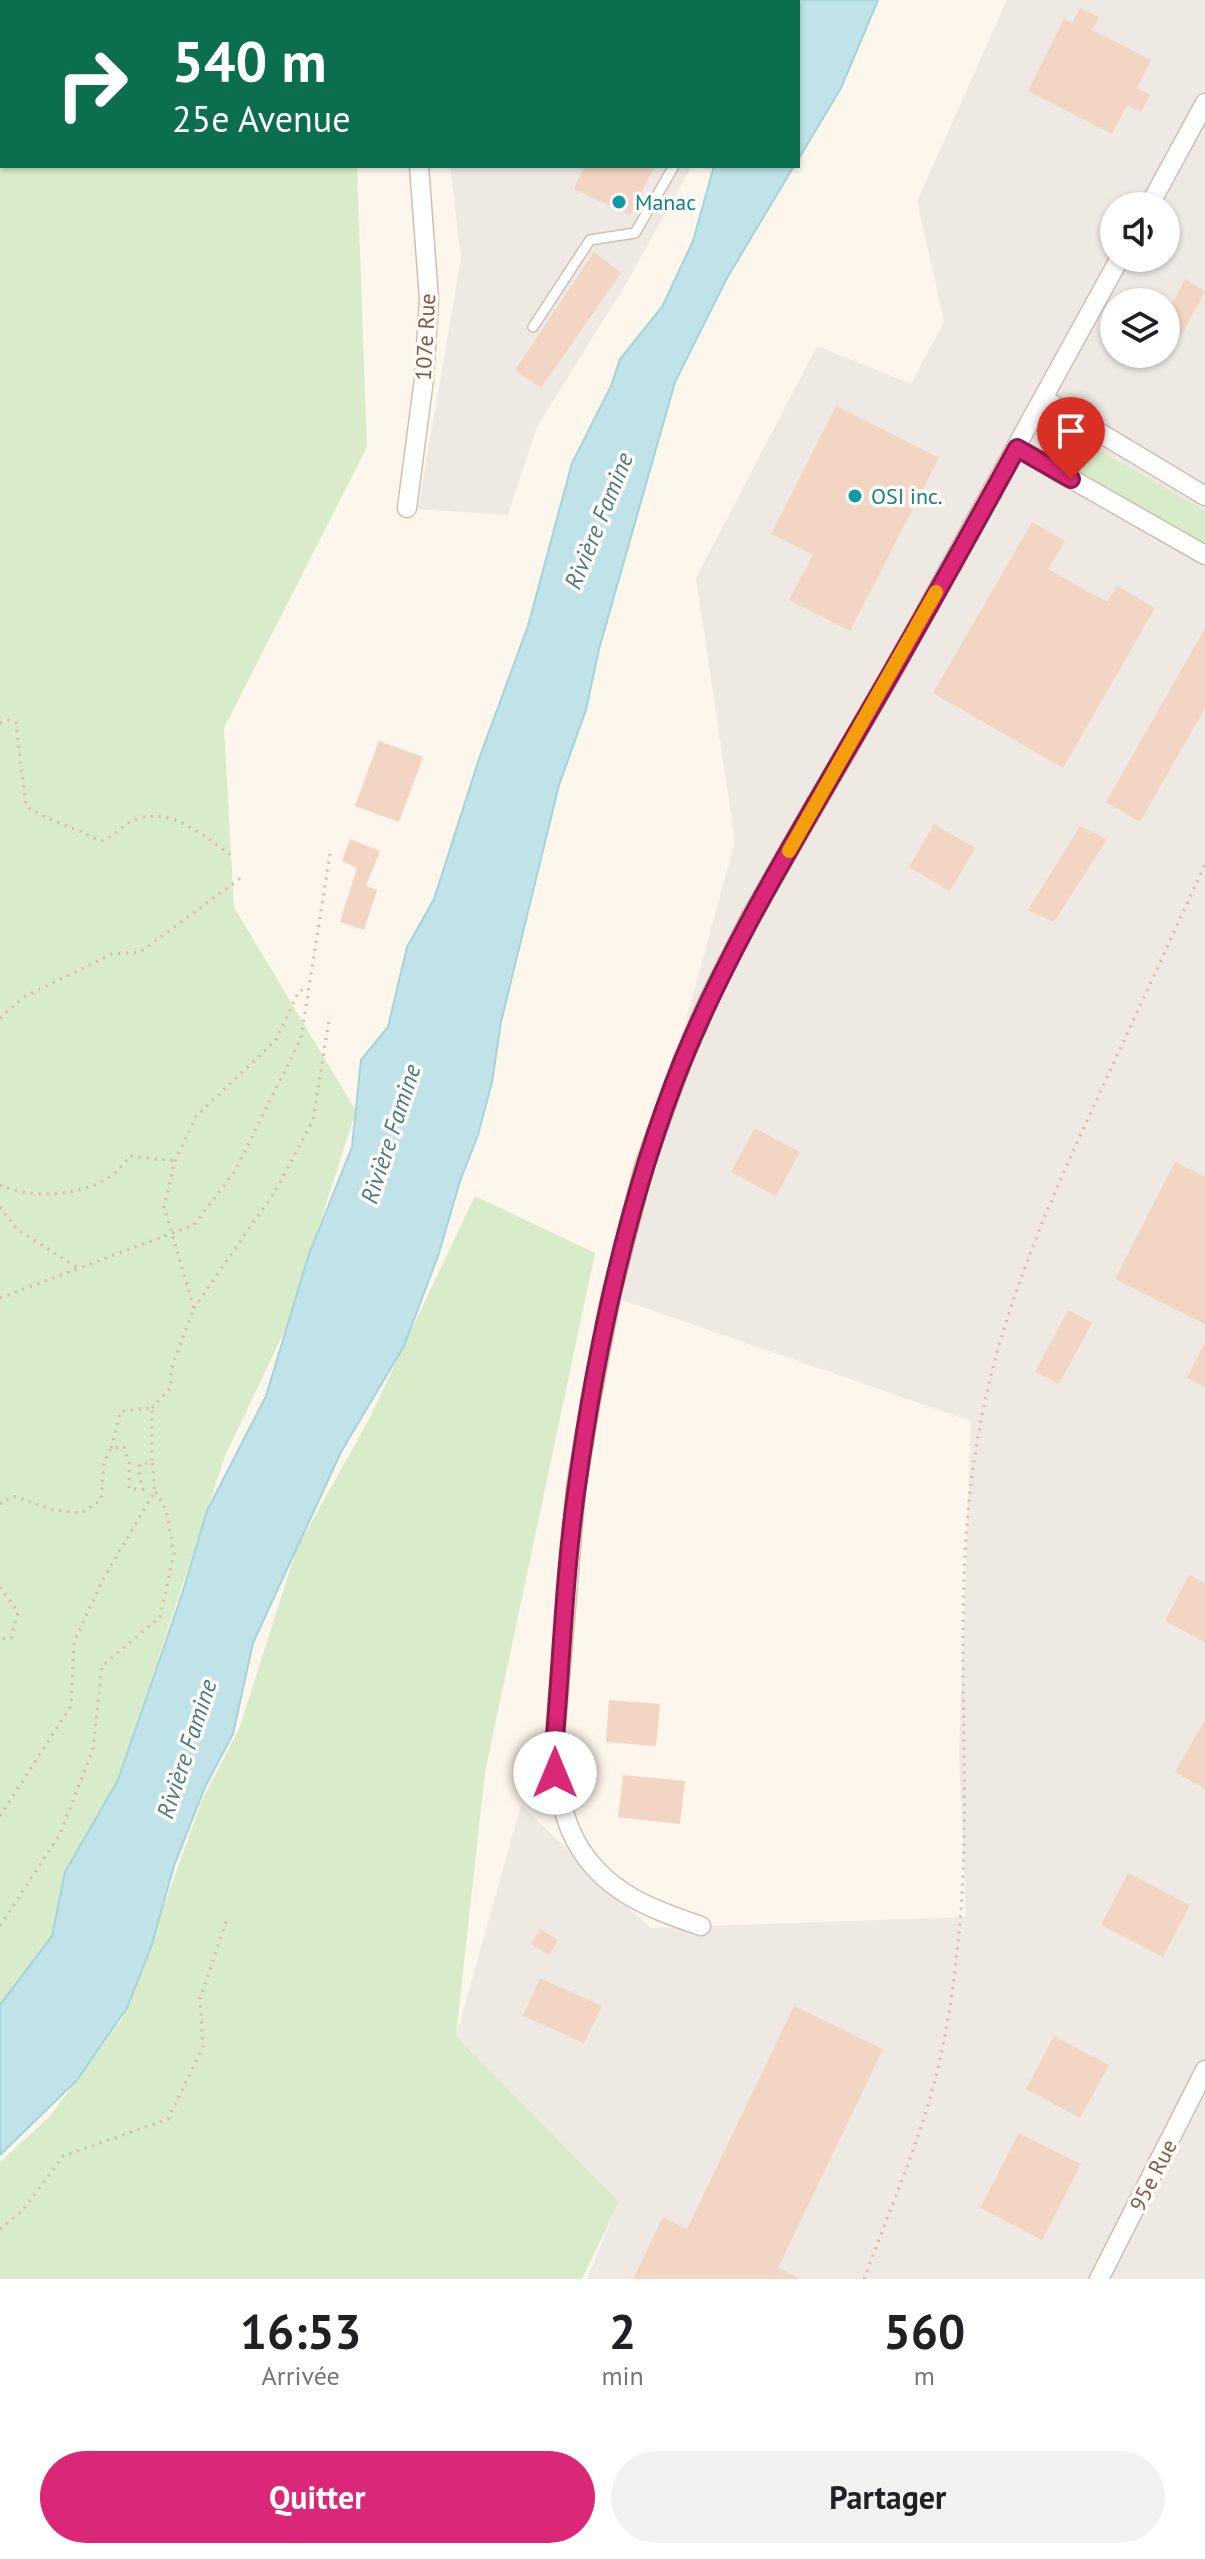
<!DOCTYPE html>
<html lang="fr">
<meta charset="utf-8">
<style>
:root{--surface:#fff;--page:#f2f2f2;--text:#202124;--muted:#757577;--accent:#db2777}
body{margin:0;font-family:"PT Sans",sans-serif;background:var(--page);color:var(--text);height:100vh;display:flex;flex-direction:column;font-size:30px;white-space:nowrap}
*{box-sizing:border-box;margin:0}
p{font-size:26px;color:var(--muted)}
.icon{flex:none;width:44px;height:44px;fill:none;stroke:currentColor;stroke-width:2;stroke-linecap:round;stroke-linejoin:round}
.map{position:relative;height:2279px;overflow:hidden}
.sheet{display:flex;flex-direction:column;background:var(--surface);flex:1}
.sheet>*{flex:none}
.banner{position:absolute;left:0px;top:0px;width:800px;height:168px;box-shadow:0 2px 6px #0004;background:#0b6e4f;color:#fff;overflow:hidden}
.buttons{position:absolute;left:1100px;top:192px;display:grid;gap:16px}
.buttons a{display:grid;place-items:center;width:80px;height:80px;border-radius:50%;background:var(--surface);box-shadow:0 2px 6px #0004;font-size:40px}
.pin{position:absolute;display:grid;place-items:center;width:68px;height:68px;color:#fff;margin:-82px -34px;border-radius:50% 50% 50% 0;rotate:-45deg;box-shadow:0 0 8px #0007}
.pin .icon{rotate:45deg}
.me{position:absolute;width:88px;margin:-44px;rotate:0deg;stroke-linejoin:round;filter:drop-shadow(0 0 6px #0008)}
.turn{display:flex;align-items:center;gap:28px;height:168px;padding:0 40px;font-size:36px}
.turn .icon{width:104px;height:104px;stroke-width:2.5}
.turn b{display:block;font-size:56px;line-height:68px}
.eta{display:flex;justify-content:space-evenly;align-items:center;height:136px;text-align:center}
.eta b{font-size:48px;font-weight:800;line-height:56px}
.primary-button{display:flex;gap:16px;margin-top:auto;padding:16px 40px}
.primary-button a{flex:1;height:92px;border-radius:48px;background:var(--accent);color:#fff;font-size:32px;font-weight:800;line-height:92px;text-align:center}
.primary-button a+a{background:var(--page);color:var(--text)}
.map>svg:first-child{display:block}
</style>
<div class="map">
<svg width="1205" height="2279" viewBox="0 0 1205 2279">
<rect width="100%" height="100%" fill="#fdf6ec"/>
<!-- industrial -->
<path fill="#efe9e4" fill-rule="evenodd" d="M432 0H785L784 2Z
M1007 0H1205V2279H587L619 2202 456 2036 521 1805 650 1928 966 1917 959 1752 971 1421 611 1296 735 841 696 578 817 346 911 384 944 322 917 201ZM1114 206H1166V258H1114ZM1114 302H1166V354H1114Z
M450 166H692L623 289 537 427 508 515 418 509 461 258Z"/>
<!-- green -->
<path fill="#d8ecc9" d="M0 0H350V2H2V166H357L367 447 224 728 234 907 356 1111 286 1328 225 1456 118 1780 65 1872 52 1936 0 2005Z
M1054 430 1066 431 1205 511V544L1050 455 1045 448V441Z
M475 1196 595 1253 485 1772 456 2036 619 2202 582 2279H0V2162L50 2116 123 2018 203 1798 239 1729 297 1548 368 1421Z"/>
<!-- water -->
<path fill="#bfe3e8" stroke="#a5d3da" stroke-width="2" d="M777 0H878L841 88 798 160V2H776Z
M714 166H794L727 278 675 382 599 649 586 710 559 785 501 1022 492 1082 478 1135 460 1181 439 1253 404 1346 341 1452 253 1643 233 1734 205 1787 174 1866 151 1947 127 2008 77 2080 0 2155V2005L52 1936 65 1872 118 1780 182 1594 207 1511 266 1396 309 1254 352 1147 361 1060 388 1027 407 947 434 899 480 756 528 626 572 463 611 386 620 359 662 307 693 241Z"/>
<!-- building -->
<path fill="#f3d5c3" d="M1080 8 1099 17 1092 30 1151 60 1137 88 1150 95 1141 112 1127 105 1112 134 1028 91 1064 19 1072 23Z
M584 166H655L630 215 574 189Z
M594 252 621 273 541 388 515 370Z
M1185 279 1205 291 1181 336 1166 328V316Z
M836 406 939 458 850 631 789 600 813 555 771 534Z
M1032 522 1065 541 1048 569 1107 602 1117 586 1155 608 1063 768 933 693Z
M1205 628V708L1140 822 1106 802Z
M379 741 423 757 399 822 355 806Z
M934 824 975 848 950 891 909 867Z
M1080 826 1107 839 1054 922 1028 910Z
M350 839 380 851 366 886 377 890 364 930 340 922 357 868 342 861Z
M755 1128 800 1152 776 1196 731 1172Z
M1175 1162 1205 1177V1324L1115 1279Z
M1068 1310 1092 1323 1059 1384 1035 1372Z
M1205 1342V1387L1187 1378Z
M1189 1575 1205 1583V1642L1165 1621Z
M609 1700 660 1704 656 1746 606 1742Z
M1205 1720V1789L1175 1772Z
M623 1775 685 1781 680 1824 618 1817Z
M1128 1873 1190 1905 1163 1957 1101 1925Z
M540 1929 558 1940 549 1955 531 1944Z
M540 1978 602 2006 584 2043 523 2016Z
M794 2006 883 2049 778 2268 800 2279H633L663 2217 687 2229Z
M1054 2036 1109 2065 1080 2118 1026 2089Z
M1019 2133 1081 2164 1042 2240 980 2208Z"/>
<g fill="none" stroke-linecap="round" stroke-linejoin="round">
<!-- lane casing -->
<g stroke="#d1beb0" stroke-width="12">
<path id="lane" d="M760 2 761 0
M533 327 590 240 635 233 674 166"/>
</g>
<!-- street casing -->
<g stroke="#d1beb0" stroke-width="21">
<path id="street" d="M402 0 403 2
M1149 206 1205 103
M1044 399 1205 496
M1017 448 1205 555
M407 508 424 379 429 299 419 166
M701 1926C678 1918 654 1910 633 1898 569 1862 555 1804 555 1736L576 1488 590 1405 611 1296 644 1167 682 1062 709 999 751 916 890 676 1120 258
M1099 2279 1205 2070"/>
</g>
<!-- path -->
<path stroke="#d9b8a5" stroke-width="3" stroke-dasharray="2 6" stroke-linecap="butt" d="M0 723 8 720 16 723 26 806C49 822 75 827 100 841 113 838 120 827 132 821 168 804 204 836 231 855
M0 1018 24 997 87 966 112 954 140 952 245 875
M0 1185C30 1200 84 1196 112 1175 119 1170 125 1162 130 1156L175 1161
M0 1207 18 1230 78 1268
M0 1298 194 1225 235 1171 301 1038 330 854
M194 1308 276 1190 313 1120 329 1020
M152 1408 171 1387V1370L194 1308 164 1207 175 1161 196 1116 276 1040 299 991 308 988
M111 1448 121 1411 152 1408V1462
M0 1504 13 1496 54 1510 81 1513 101 1500 104 1463 111 1448 124 1447 129 1463V1489H143L139 1475 140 1464 152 1462 155 1491
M0 1587 18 1612 11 1638 0 1639
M0 1816 71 1706 74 1642 104 1577 155 1491 166 1509 174 1553 160 1617 102 1666 93 1749 60 1834 0 1926
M0 2229 23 2210 63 2156 168 2119 203 2047 200 1999 227 1919
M864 2279C888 2214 916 2150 934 2084 948 2031 955 1977 960 1923 973 1765 950 1605 976 1449 998 1311 1051 1199 1109 1073 1141 1004 1173 934 1205 864"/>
<!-- lane -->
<use href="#lane" stroke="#fff" stroke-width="9"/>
<!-- street -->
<use href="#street" stroke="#fff" stroke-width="18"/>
</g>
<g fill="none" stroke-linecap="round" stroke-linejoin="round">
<!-- route casing -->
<g stroke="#8e194d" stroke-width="20">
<path id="route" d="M555 1773V1736C562 1653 565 1568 577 1486 597 1342 628 1196 683 1060 726 955 785 857 842 758 902 656 960 552 1017 448L1071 479"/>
</g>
<!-- route -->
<use href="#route" stroke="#db2777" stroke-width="14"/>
<!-- slow -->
<path stroke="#f59e0b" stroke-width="14" d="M789 851 936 592"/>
</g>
<!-- markers -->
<g fill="#0f9aa8" stroke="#fffaf3" stroke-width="3">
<circle cx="619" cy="202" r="8"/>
<circle cx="855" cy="496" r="8"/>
</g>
<g text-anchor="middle" stroke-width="7" stroke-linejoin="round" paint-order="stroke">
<!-- culture labels -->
<g font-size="22" fill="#0d838f" stroke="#fffaf3" text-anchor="start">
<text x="635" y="210">Manac</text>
<text x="871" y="504">OSI inc.</text>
</g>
<!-- street labels -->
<g font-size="22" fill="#7a5c4d" stroke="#fffaf3">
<text transform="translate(425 337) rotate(-87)" y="8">107e Rue</text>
<text transform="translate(1153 2175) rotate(-63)" y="8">95e Rue</text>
</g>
<!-- water labels -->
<g font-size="24" font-style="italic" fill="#437c86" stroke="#fffaf3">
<text transform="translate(599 521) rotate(-68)" y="8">Rivière Famine</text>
<text transform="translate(391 1134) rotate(-72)" y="8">Rivière Famine</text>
<text transform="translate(187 1749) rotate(-72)" y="8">Rivière Famine</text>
</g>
</g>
</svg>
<div class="buttons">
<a><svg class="icon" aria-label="sound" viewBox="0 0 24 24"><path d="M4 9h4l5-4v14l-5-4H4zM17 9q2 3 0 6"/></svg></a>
<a><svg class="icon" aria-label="layers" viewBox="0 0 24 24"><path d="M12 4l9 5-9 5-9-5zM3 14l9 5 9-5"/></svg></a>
</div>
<div class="pin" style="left:1071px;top:479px;background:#d93025"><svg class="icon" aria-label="arrive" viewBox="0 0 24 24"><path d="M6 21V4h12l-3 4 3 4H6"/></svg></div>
<svg class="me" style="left:555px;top:1773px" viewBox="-20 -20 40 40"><circle r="19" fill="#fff"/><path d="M0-13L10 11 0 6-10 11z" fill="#db2777"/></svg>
<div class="banner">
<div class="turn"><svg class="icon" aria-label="right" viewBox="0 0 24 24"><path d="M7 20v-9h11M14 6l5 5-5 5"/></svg><div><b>540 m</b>25e Avenue</div></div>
</div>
</div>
<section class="sheet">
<div class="eta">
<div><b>16:53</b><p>Arrivée</p></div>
<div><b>2</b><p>min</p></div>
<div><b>560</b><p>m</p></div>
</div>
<div class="primary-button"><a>Quitter</a><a>Partager</a></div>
</section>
